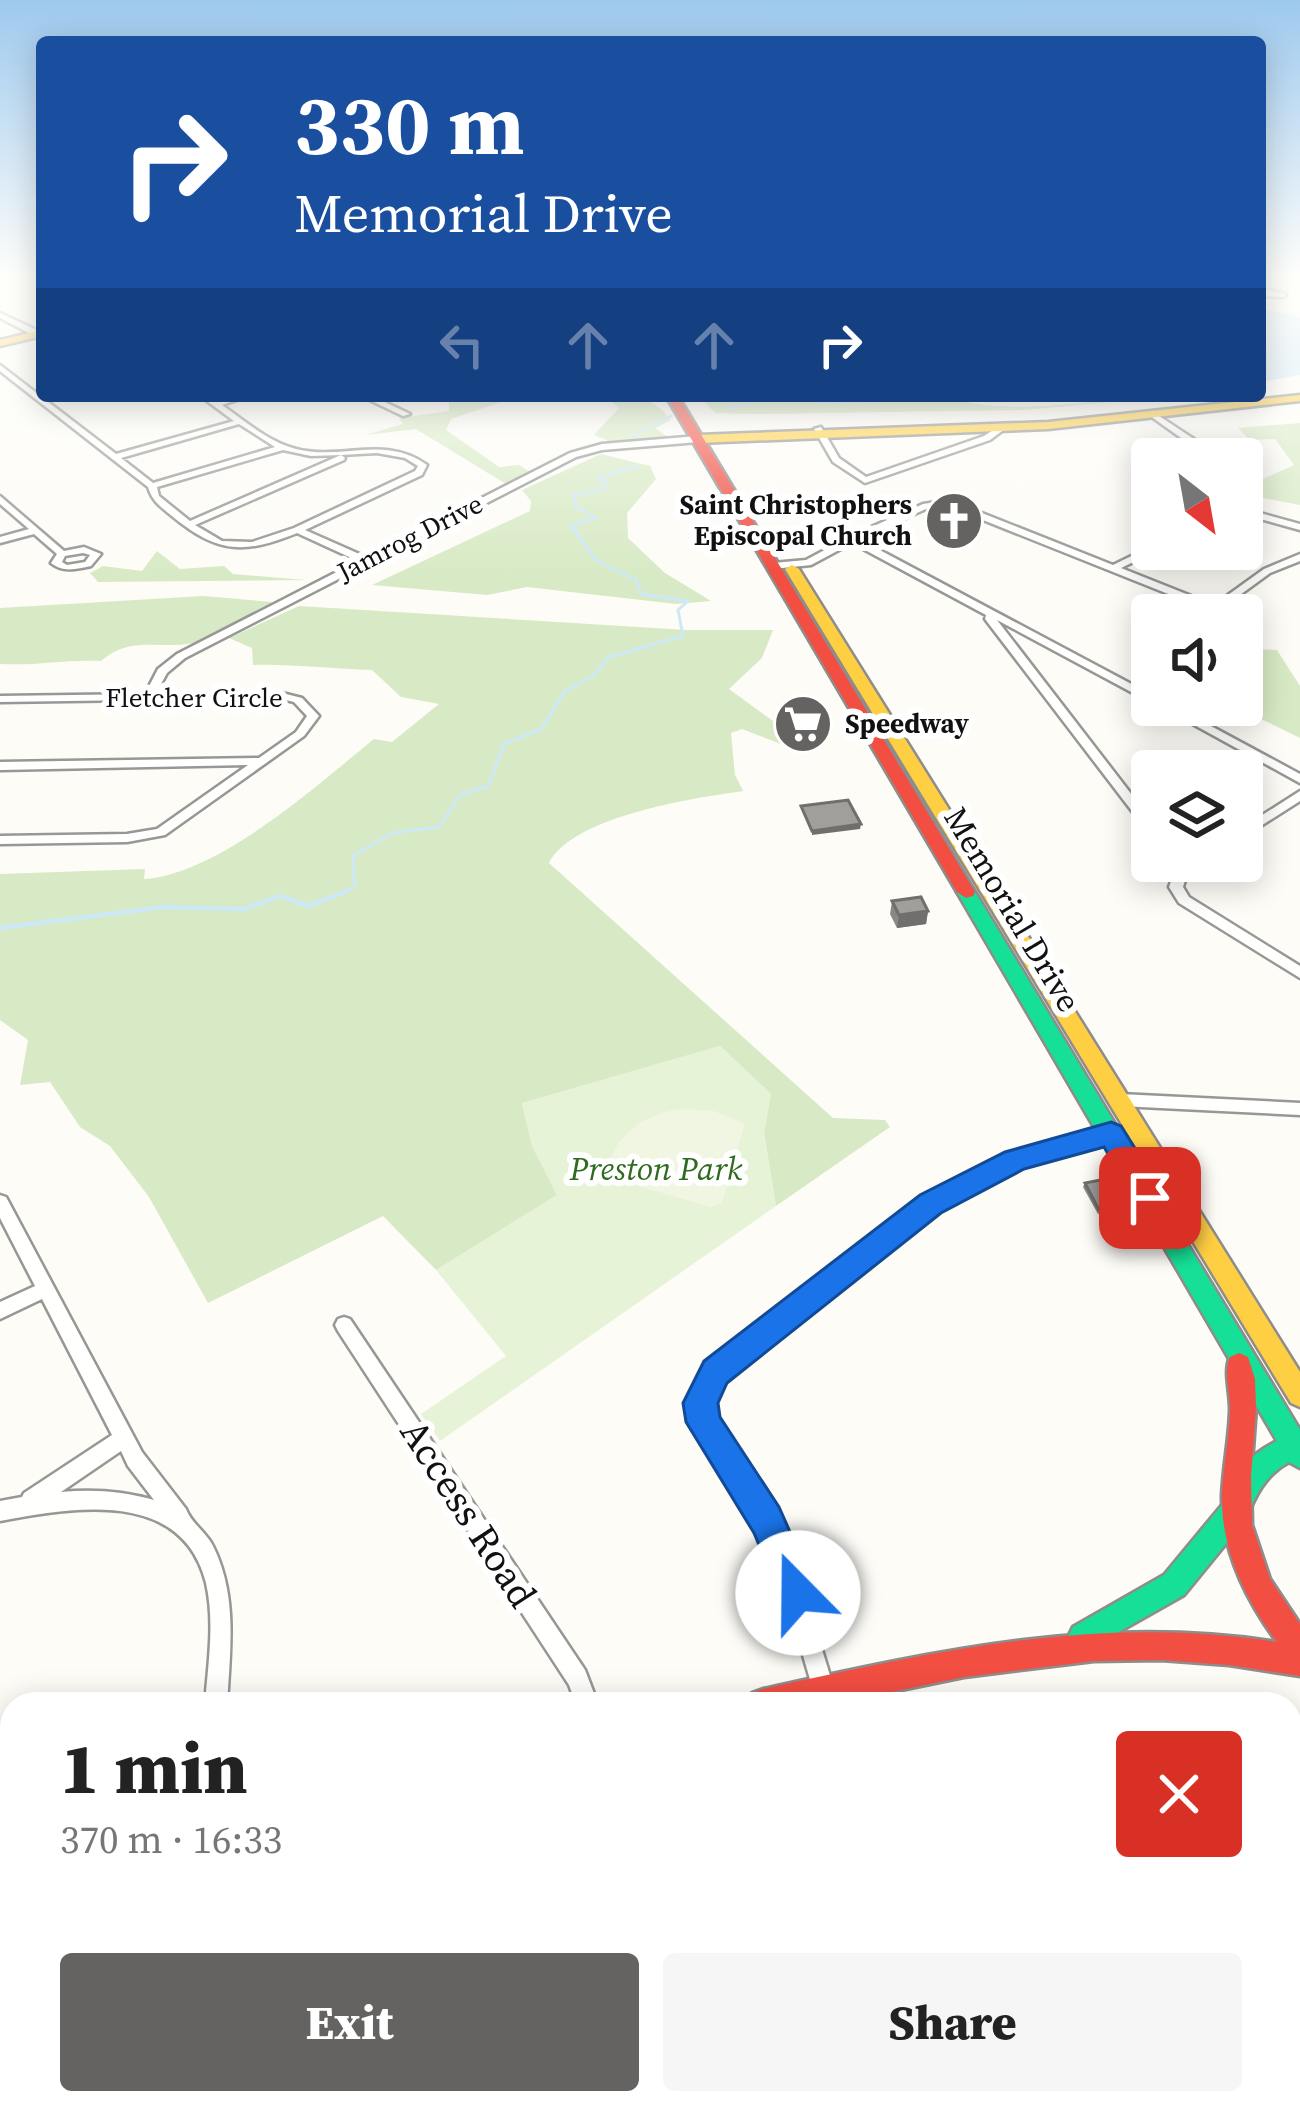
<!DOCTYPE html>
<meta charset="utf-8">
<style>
:root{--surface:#fff;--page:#f6f6f6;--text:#222;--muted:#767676;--accent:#646362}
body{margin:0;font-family:"Source Serif 4",serif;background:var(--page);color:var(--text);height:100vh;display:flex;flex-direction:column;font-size:45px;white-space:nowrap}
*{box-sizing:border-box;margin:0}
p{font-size:39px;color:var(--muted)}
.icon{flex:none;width:66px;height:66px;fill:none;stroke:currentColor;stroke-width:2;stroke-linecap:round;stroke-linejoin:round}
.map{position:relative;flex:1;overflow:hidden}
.details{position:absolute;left:0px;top:1692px;width:1302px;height:423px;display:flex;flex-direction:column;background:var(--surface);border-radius:36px 36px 0 0;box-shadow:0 6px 30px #0003}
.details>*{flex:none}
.top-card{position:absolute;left:36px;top:36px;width:1230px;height:366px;border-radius:12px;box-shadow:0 6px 30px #0003;background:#1a4fa0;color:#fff;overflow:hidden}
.needle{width:78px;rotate:149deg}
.tools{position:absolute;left:1131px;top:438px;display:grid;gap:24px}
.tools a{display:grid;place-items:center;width:132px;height:132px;border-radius:12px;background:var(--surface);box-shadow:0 6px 30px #0003;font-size:60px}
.pin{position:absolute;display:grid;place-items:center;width:102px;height:102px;color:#fff;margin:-51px;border-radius:24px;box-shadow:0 6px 18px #0006}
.me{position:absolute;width:132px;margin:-66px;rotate:338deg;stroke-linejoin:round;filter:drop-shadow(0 0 9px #0008)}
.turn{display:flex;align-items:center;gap:42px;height:252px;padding:0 60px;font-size:54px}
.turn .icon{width:156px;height:156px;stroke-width:2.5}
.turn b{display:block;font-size:84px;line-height:102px}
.lanes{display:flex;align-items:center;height:114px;padding:0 60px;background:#0003;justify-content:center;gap:60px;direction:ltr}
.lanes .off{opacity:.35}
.round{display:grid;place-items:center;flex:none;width:126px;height:126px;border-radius:12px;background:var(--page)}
.overview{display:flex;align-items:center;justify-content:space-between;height:204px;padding:0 60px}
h1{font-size:72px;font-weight:800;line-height:90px}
.button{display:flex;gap:24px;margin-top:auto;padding:24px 60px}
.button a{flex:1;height:138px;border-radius:12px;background:var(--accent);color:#fff;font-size:48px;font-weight:800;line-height:138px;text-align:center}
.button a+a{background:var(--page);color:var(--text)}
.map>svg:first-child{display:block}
</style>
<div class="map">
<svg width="1300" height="2114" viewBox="0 0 1300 2114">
<rect width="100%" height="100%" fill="#fdfcf7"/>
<!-- green -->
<path fill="#e7f3d7" d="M720 1046 771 1094 764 1134 776 1206 440 1441 421 1414 506 1356 436 1270 557 1195 532 1146 522 1103Z"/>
<!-- forest -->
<path fill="#d8eac5" d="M437 396 507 400 451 419 446 430 499 467 519 465 530 472 506 484 416 429 365 435 403 424 399 418 449 411V400Z
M605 396C634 396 652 396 671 420L655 428 668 437 614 443 594 435 619 408Z
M699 396H947C1006 420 1111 396 1176 396L1023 410 757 414 715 413Z
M1300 423V505L1242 494V474L1263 479 1294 465 1275 439 1250 440 1238 428Z
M601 454 650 466 656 479 627 513 628 538 665 573 711 601 676 604 527 587 487 595 372 585 530 511 531 501 522 490Z
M157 551 180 569 224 566 233 574 306 580 98 582 90 573 103 566 142 571Z
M203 596 272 602C255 617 217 638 194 643 159 650 131 635 101 661 67 659 36 666 0 664V608Z
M299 606 687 630H773L762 658 729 689 813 750 804 753 742 729 731 733 735 775 743 791C694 798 573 816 549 863L833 1118 885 1120 890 1127 776 1206 764 1133 771 1094 720 1046 522 1103 532 1146 557 1195 436 1270 383 1216 208 1303 149 1197 110 1146 80 1127 50 1082 20 1085 28 1040 0 1020V874L145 869 144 879C219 874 316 786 374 739L392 742 439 704 401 697 372 670C331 669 294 664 253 665L252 648 229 638Z
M1242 649 1277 650 1300 686V738L1233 705H1242Z
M200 2103H489L478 2114H229L225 2105 205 2114Z"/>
<!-- pitch -->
<path fill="#f0f6e1" d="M680 1109 714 1111 745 1124 722 1203 711 1207 607 1177C611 1136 642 1115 680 1109Z"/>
<!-- water -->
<path fill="#cde8f7" d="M1260 308 1300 317V375L1260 382Z"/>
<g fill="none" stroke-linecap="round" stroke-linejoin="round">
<!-- stream-far1 -->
<path stroke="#cde8f7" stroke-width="3" d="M728 409 771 397 828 403 953 398
M632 435 671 416
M341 894 355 886 353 856 392 833 439 827 460 795 488 786 504 744 541 729 565 691 593 676 609 657 683 636 678 610 688 601 641 594 636 580 596 560 571 526 596 517 576 507 573 495 603 489 606 483 598 478 637 466"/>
<!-- stream -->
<path stroke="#cde8f7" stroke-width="4.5" d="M0 928 164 907 244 909 280 896 309 906 347 891"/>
<!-- street casing -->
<g stroke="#979795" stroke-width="5">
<path id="street" d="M34 277H42V282Z
M1260 288 1285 294 1286 295 1283 297 1260 296Z
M0 313 41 332 42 334 35 336 0 318Z
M0 365 116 454 234 421 200 396H209L217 401 236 396H249L222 405C245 421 267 441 296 449 342 461 384 434 427 465L422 475 305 530 366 557 570 453 602 444 698 436 702 439 698 442 602 450 576 457 185 658 167 673 156 693 278 692 302 698 319 716 304 736 165 835 127 842 0 844V836L127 834 157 829 248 765 0 770V762L259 758 296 732 307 716 294 702 278 698 0 702V696L145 694 158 669 177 654 358 561 297 533C243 555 217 553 172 516 161 507 152 501 148 487L0 371ZM239 424 275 447 153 483 121 458ZM283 450 311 456 341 455 190 521 159 496 157 487ZM377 453 405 458 418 466 415 471 294 528 252 542 222 541 195 525 344 460 345 458 341 455Z
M361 396H372L410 414 403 416Z
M1156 414 1197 441 1248 454 1225 459 1220 453 1191 445 1153 418 1152 416Z
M999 426 1006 428 990 440 865 483 833 462 814 429 821 427 839 458 866 477 984 436Z
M0 496 64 551 84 547 101 554 91 566C76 569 64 573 51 563L57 554 34 534 0 543V537L29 529 0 504ZM83 553 90 555 85 562 67 565 62 562 65 556Z
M949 500 1113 565 1152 546V549H1158L1156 551 1121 568 1214 605 1264 569 1300 554V561L1270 573 1222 608 1232 612V615H1221L948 506 928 508 859 539 1152 695V702L1148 701 997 620 1152 821V833L1148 832 985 619 986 615 852 543 811 565 773 569 768 566 773 563 806 560 849 537 923 504Z
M1242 508 1300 524V530L1242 514Z
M1158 705H1172L1300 774V783Z
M1300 791V801L1242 838V828Z
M1172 861H1185L1189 867 1183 887 1189 897 1300 966V978L1179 903 1169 887 1176 867Z
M1120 1094 1300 1103V1115L1120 1106 1115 1104 1112 1100 1115 1096Z
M1111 1128 1117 1130 1119 1134 1117 1138 1020 1165 937 1209 722 1378 709 1404 712 1420 791 1548 835 1692 832 1700 824 1703 816 1700 775 1559 694 1422 691 1403 710 1366 925 1199 1010 1155Z
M0 1195 6 1197 142 1452 186 1509C191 1523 206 1532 213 1546 238 1596 230 1651 227 1704H205C208 1665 215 1622 206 1583 182 1488 73 1507 0 1521V1501L22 1497 24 1493 112 1435 42 1299 0 1319V1302L35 1286 0 1218ZM121 1451 128 1466 154 1500C123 1491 93 1489 61 1492Z
M344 1317 350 1319 585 1670 598 1704H576L569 1685 338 1331 335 1325 338 1319Z
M1132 2103H1185L1189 2105 1193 2114H1140L1136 2112Z"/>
</g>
<!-- fast casing -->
<g stroke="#8e8d8b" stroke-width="5">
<path id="fast" d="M966 886 975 892 1300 1430V1468L1289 1462C1265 1475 1255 1496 1246 1519L1184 1595 1083 1652 1073 1647 1068 1637 1073 1627 1164 1575 1227 1499C1228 1474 1255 1452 1277 1441L957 892Z
M12 1832V1864L0 1867V1835Z"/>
</g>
<!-- slow casing -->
<g stroke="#8e8d8b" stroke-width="5">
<path id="slow" d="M42 330V336L0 346V340Z
M1300 395V401L1048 429 698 443 692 439 698 435 1048 422Z
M792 565 799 569 1300 1372V1407L1291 1403 785 569Z"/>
</g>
<!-- jam casing -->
<g stroke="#8e8d8b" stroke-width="5">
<path id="jam" d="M666 396H678L975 892 973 896 966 898 957 892Z
M1239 1353 1248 1357 1255 1379 1256 1407 1251 1477 1252 1525 1270 1579 1300 1624V1676L1229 1665 1161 1660 1094 1661 964 1677 833 1704H748L752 1693 763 1689C937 1651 1099 1614 1277 1642 1246 1600 1221 1550 1222 1496 1223 1468 1229 1440 1230 1412 1231 1394 1223 1372 1230 1357Z"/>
</g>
<!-- street -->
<use href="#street" fill="#fffffe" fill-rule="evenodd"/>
<!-- fast -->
<use href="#fast" fill="#16e098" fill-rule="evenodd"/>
<!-- slow -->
<use href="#slow" fill="#ffcf43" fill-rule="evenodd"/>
<!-- jam -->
<use href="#jam" fill="#f24e42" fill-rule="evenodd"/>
</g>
<!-- wall -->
<path fill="#8a8986" d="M892 901 928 911 926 924 897 928 890 914Z
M1085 1183 1132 1205 1130 1209 1098 1214 1083 1187Z"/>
<!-- shaded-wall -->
<path fill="#716f6d" d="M861 824 860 829 812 835V831Z
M928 911 926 924 897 928 899 915Z"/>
<!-- building -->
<path fill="#a19f9c" stroke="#716f6d" stroke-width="3" d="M848 800 861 824 812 831 801 806Z
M921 897 928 911 899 915 892 901Z
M1116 1177 1132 1205 1099 1210 1085 1183Z"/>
<!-- sky -->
<linearGradient id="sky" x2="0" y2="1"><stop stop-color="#9dc9ee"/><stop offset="0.48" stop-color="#fefefb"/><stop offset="1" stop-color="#fefefb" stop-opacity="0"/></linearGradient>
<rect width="1300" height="573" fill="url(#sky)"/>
<!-- route -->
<path fill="#1a73e8" stroke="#114b97" stroke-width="3" d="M1111 1122 1121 1126 1161 1190 1165 1198 1161 1207H1139L1104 1147 1024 1169 941 1213 727 1383 718 1403 720 1417 779 1507 817 1593 811 1607 798 1612 785 1607 754 1533 686 1422 683 1403 704 1361 920 1195 1005 1152Z"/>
<!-- icons -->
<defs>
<g id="church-disc" transform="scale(3)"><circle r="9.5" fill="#646362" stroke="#fff"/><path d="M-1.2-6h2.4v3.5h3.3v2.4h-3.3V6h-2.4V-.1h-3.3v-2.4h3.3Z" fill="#fff"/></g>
<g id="supermarket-disc" transform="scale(3)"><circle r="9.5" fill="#646362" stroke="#fff"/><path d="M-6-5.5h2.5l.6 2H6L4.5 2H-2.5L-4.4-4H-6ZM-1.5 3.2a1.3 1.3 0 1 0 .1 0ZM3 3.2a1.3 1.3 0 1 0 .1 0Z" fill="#fff"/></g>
</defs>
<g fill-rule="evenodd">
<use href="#church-disc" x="954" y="521"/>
<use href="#supermarket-disc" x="803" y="724"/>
</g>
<g text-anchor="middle" stroke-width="12" stroke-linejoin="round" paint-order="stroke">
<!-- far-poi labels -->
<g font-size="27" font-weight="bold" fill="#111" stroke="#fff" text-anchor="end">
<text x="912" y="514">Saint Christophers<tspan x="912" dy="31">Episcopal Church</tspan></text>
<text x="845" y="733" text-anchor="start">Speedway</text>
</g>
<!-- far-street labels -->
<g font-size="27" fill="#111" stroke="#fff">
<text transform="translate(410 538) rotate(-27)" y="9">Jamrog Drive</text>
<text x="194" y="707">Fletcher Circle</text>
</g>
<!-- street labels -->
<g font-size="33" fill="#111" stroke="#fff">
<text transform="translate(1013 909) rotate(59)" y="12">Memorial Drive</text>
</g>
<!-- park labels -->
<g font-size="33" font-style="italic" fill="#2f6b1f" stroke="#fff">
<text x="656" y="1180">Preston Park</text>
</g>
<!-- near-street labels -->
<g font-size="39" fill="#111" stroke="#fff">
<text transform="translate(469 1513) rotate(57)" y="14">Access Road</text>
</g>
</g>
</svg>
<div class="tools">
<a><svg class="needle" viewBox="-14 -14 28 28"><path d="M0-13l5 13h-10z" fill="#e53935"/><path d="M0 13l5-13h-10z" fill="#767676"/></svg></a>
<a><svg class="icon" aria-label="sound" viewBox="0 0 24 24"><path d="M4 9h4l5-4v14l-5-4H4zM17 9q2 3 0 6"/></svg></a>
<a><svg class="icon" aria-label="layers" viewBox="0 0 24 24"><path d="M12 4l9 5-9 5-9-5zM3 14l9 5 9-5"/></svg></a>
</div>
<div class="pin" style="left:1150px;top:1198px;background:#d93025"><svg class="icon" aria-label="arrive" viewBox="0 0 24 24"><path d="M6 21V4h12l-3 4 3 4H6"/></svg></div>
<svg class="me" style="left:798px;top:1593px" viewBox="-20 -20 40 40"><circle r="19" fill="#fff"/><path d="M0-13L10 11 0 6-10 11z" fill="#1a73e8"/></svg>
<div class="top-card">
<div class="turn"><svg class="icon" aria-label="right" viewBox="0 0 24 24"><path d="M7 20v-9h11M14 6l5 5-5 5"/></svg><div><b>330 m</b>Memorial Drive</div></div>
<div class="lanes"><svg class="icon off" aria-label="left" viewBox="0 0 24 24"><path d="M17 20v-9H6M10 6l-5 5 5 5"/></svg><svg class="icon off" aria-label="ahead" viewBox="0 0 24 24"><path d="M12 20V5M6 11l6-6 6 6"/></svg><svg class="icon off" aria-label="ahead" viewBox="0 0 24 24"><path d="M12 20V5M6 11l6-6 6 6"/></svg><svg class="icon" aria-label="right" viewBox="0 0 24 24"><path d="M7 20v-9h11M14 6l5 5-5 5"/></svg></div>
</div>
<section class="details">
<div class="overview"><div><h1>1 min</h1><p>370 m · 16:33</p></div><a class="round" style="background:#d93025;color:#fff"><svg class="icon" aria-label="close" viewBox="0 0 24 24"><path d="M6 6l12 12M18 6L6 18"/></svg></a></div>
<div class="button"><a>Exit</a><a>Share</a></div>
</section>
</div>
